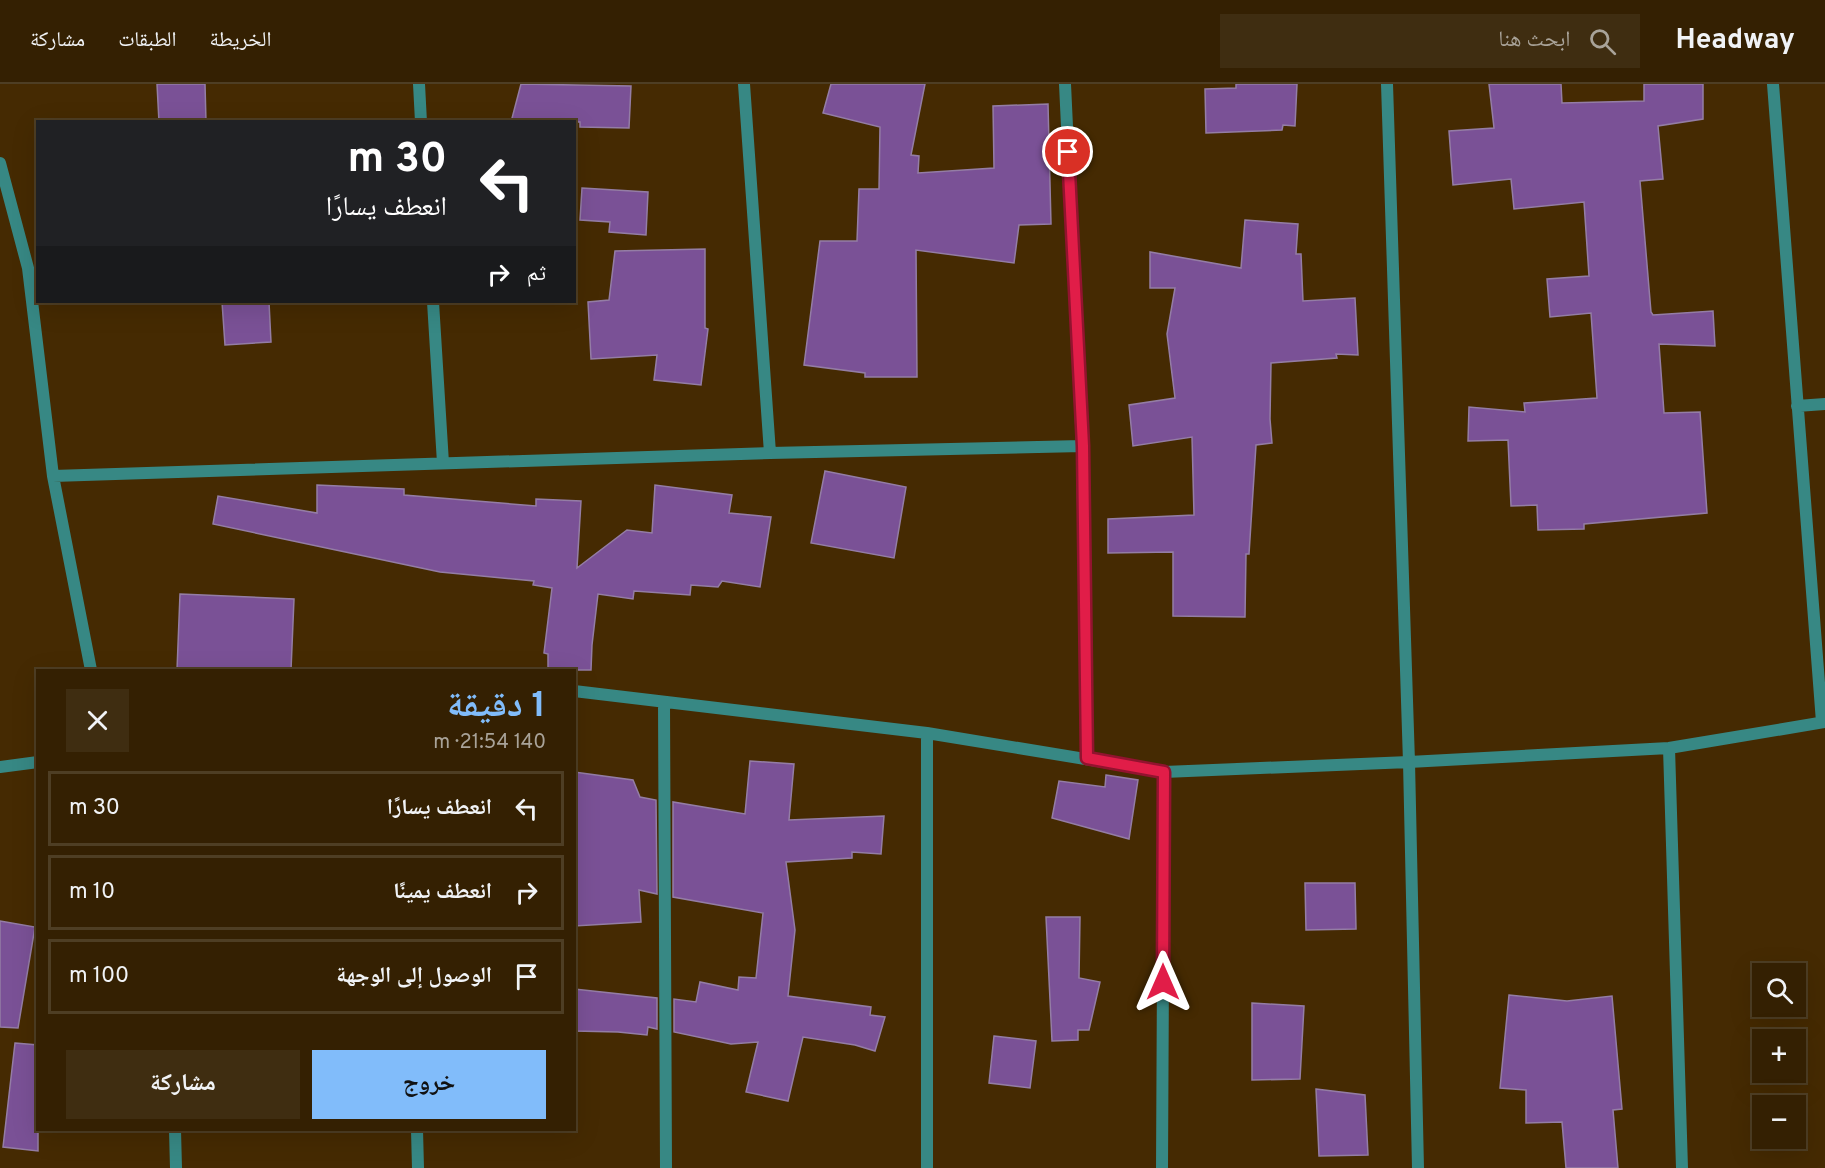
<!DOCTYPE html>
<html lang="ar">
<meta charset="utf-8">
<style>
:root{--surface:#342002;--page:#3f2d11;--text:#f1f3f6;--muted:#a9a399;--line:#4e3e24;--accent:#81bcfa}
body{margin:0;font-family:Overpass,"Noto Naskh Arabic",sans-serif;background:var(--page);color:var(--text);direction:rtl;height:100vh;display:flex;flex-direction:column;font-size:22px;white-space:nowrap}
*{box-sizing:border-box;margin:0}
p{font-size:20px;color:var(--muted)}
.icon{flex:none;width:33px;height:33px;fill:none;stroke:currentColor;stroke-width:2;stroke-linecap:round;stroke-linejoin:round}
.map{position:relative;flex:1;overflow:hidden;direction:ltr}
.details{position:absolute;left:36px;top:585px;width:540px;height:462px;display:flex;flex-direction:column;background:var(--surface);border-radius:0px;box-shadow:0 6px 24px #0002,0 0 0 2px var(--line);direction:rtl}
.details>*{flex:none}
.hud{position:absolute;left:36px;top:36px;width:540px;height:183px;border-radius:0px;box-shadow:0 6px 24px #0002,0 0 0 2px var(--line);direction:rtl;background:#202124;color:#fff;overflow:hidden}
.controls{position:absolute;left:1752px;top:879px;display:grid;gap:12px}
.controls a{display:grid;place-items:center;width:54px;height:54px;border-radius:0px;background:var(--surface);box-shadow:0 6px 24px #0002,0 0 0 2px var(--line);font-size:30px}
.pin{position:absolute;display:grid;place-items:center;width:51px;height:51px;color:#fff;margin:-26px;border:3px solid #fff;border-radius:50%;box-shadow:0 2px 6px #0007}
.me{position:absolute;width:66px;margin:-33px;rotate:0deg;stroke-linejoin:round;filter:drop-shadow(0 0 4px #0008)}
.turn{display:flex;align-items:center;gap:21px;height:126px;padding:0 30px;font-size:27px}
.turn .icon{width:78px;height:78px;stroke-width:2.5}
.turn b{display:block;font-size:42px;line-height:51px}
.then{display:flex;align-items:center;height:57px;padding:0 30px;background:#0003;gap:12px;font-size:22px}
.round{display:grid;place-items:center;flex:none;width:63px;height:63px;border-radius:0px;background:var(--page)}
.summary{display:flex;align-items:center;justify-content:space-between;height:102px;padding:0 30px}
h1{font-size:36px;font-weight:700;line-height:45px;color:var(--accent)}
.primary-button{display:flex;gap:12px;margin-top:auto;padding:12px 30px}
.primary-button a{flex:1;height:69px;border-radius:0px;background:var(--accent);color:#111;font-size:24px;font-weight:700;line-height:69px;text-align:center}
.primary-button a+a{background:var(--page);color:var(--text)}
ul{padding:0;list-style:none}
li{display:flex;align-items:center;gap:18px;height:75px;margin:0 12px 9px;padding:0 18px;border:3px solid var(--line);border-radius:0px}
li div{flex:1}
li b{display:block;font-size:22px}
li em{font-style:normal}
header{display:flex;align-items:center;gap:36px;box-sizing:border-box;height:84px;padding:0 30px;background:var(--surface);border-bottom:2px solid var(--line)}
header strong{font-size:28px}
nav{display:flex;gap:33px;margin-inline-start:auto;font-size:21px}
.search{width:420px;height:54px;background:var(--page);display:flex;align-items:center;gap:15px;box-sizing:border-box;padding:0 21px;border-radius:0px;color:var(--muted);font-size:22px}
.map>svg:first-child{display:block}
</style>
<header>
<strong>Headway</strong>
<div class="search"><svg class="icon" aria-label="search" viewBox="0 0 24 24"><circle cx="10" cy="10" r="6"/><path d="M15 15l6 6"/></svg>ابحث هنا</div>
<nav><a>الخريطة</a><a>الطبقات</a><a>مشاركة</a></nav>
</header>
<div class="map">
<svg width="1825" height="1084" viewBox="0 0 1825 1084">
<rect width="100%" height="100%" fill="#452a02"/>
<!-- building -->
<path fill="#7a5196" stroke="#947da5" stroke-width="1.5" d="M157 0H205L206 38H159Z
M521 0 631 2 629 44 580 43V38H511Z
M831 0H925L911 71 919 72 918 89 994 84 993 22 1048 20 1051 140 1019 141 1014 179 916 166 917 293H865V289L804 281 820 157H857L859 105H879L880 43 823 29Z
M1236 0H1297L1295 42 1283 41 1282 46 1206 49 1205 5 1236 4Z
M1489 0H1561L1562 19 1644 17V0H1703V35L1658 42 1663 95 1640 97 1651 228 1653 231 1713 227 1715 262 1659 260 1664 329 1700 328 1707 429 1584 440V445L1538 446 1537 421 1511 422 1508 356 1468 357 1469 323 1525 328 1524 319 1597 314 1591 229 1550 233 1547 195 1589 192 1584 118 1514 125 1511 95 1453 101 1449 47 1494 44Z
M582 104 648 108 646 151 609 148 610 138 580 136Z
M1245 136 1298 140 1296 170H1301L1303 217 1355 214 1358 271 1336 270 1337 274 1271 279 1270 335 1272 359 1256 361 1249 470H1246L1245 533 1173 532V468L1108 469V435L1194 431 1192 353 1133 362 1129 321 1175 314 1167 250 1175 204H1150V168L1241 184Z
M705 165V244L708 245 701 301 654 296 657 271 591 275 588 218 609 216 615 167Z
M222 218H269L271 258 225 261Z
M825 387 906 403 894 474 811 459Z
M317 401 404 405V411L536 422V415L581 417 577 484 627 446 652 449 655 401 732 411 729 429 771 433 760 503 722 497 718 503 691 501 690 511 634 507 633 515 598 510 592 561 591 586H548V570L544 569 552 504 533 501 534 497 440 488 213 440 218 412 317 429Z
M180 510 294 515 291 586H177Z
M750 677 794 680 789 736 884 732 881 770 852 768V774L786 778 795 846 788 912 871 923 870 931 885 933 875 967 855 961 803 953 788 1017 746 1008 758 958 731 960 674 948V915L696 918 700 898 738 906 739 893 756 894 763 829 673 813V718L745 730Z
M574 688 633 696 640 713 656 716 657 810 639 806 641 838 574 842Z
M1106 691 1138 696 1129 755 1052 734 1059 697 1105 703Z
M1305 799H1355L1356 845 1306 846Z
M1046 833H1080L1079 894 1100 898 1089 946H1078V956L1052 957Z
M0 837 35 843 18 944 0 943Z
M574 905 657 914V945L648 943 647 951 618 948 574 947Z
M1509 911 1567 917 1612 912 1622 1025 1613 1026 1618 1084H1566L1562 1038 1526 1039V1006L1500 1004Z
M1252 919 1304 922 1300 995 1252 996Z
M994 952 1036 957 1030 1004 989 999Z
M15 959 38 961V1067L3 1063Z
M1316 1005 1365 1011 1368 1071 1319 1072Z"/>
<g fill="none" stroke-linecap="round" stroke-linejoin="round">
<!-- street -->
<path stroke="#378884" stroke-width="12" d="M419 0 421 38
M744 0 770 369
M1065 0 1082 362 1087 674
M1387 0 1409 678 1418 1084
M1773 0 1822 638
M0 79 28 184 53 392 91 586
M433 218 443 379
M1797 322 1825 320
M53 392 770 369 1082 362
M574 607 927 649 1164 688 1409 678 1669 664 1825 638
M664 618 666 1084
M1669 664 1682 1084
M0 683 38 678
M175 1046 176 1084
M417 1046 418 1084
M927 1084V649
M1162 1084 1164 688"/>
</g>
<g fill="none" stroke-linecap="round" stroke-linejoin="round">
<!-- route casing -->
<g stroke="#92132f" stroke-width="15">
<path id="route" d="M1068 68 1083 362 1087 674 1164 688 1163 898"/>
</g>
<!-- route -->
<use href="#route" stroke="#e11d48" stroke-width="10"/>
</g>
</svg>
<div class="controls">
<a><svg class="icon" aria-label="search" viewBox="0 0 24 24"><circle cx="10" cy="10" r="6"/><path d="M15 15l6 6"/></svg></a>
<a>+</a>
<a>−</a>
</div>
<div class="pin" style="left:1068px;top:68px;background:#d93025"><svg class="icon" aria-label="arrive" viewBox="0 0 24 24"><path d="M6 21V4h12l-3 4 3 4H6"/></svg></div>
<svg class="me" style="left:1163px;top:898px" viewBox="-20 -20 40 40"><path d="M0-17L14 15 0 8-14 15z" fill="#e11d48" stroke="#fff" stroke-width="4"/></svg>
<div class="hud">
<div class="turn"><svg class="icon" aria-label="left" viewBox="0 0 24 24"><path d="M17 20v-9H6M10 6l-5 5 5 5"/></svg><div><b>30 m</b>انعطف يسارًا</div></div>
<div class="then">ثم<svg class="icon" aria-label="right" viewBox="0 0 24 24"><path d="M7 20v-9h11M14 6l5 5-5 5"/></svg></div>
</div>
<section class="details">
<div class="summary"><div><h1>1 دقيقة</h1><p>140 m · 21:54</p></div><a class="round"><svg class="icon" aria-label="close" viewBox="0 0 24 24"><path d="M6 6l12 12M18 6L6 18"/></svg></a></div>
<ul>
<li><svg class="icon" aria-label="left" viewBox="0 0 24 24"><path d="M17 20v-9H6M10 6l-5 5 5 5"/></svg><div><b>انعطف يسارًا</b></div><em>30 m</em></li>
<li><svg class="icon" aria-label="right" viewBox="0 0 24 24"><path d="M7 20v-9h11M14 6l5 5-5 5"/></svg><div><b>انعطف يمينًا</b></div><em>10 m</em></li>
<li><svg class="icon" aria-label="arrive" viewBox="0 0 24 24"><path d="M6 21V4h12l-3 4 3 4H6"/></svg><div><b>الوصول إلى الوجهة</b></div><em>100 m</em></li>
</ul>
<div class="primary-button"><a>خروج</a><a>مشاركة</a></div>
</section>
</div>
